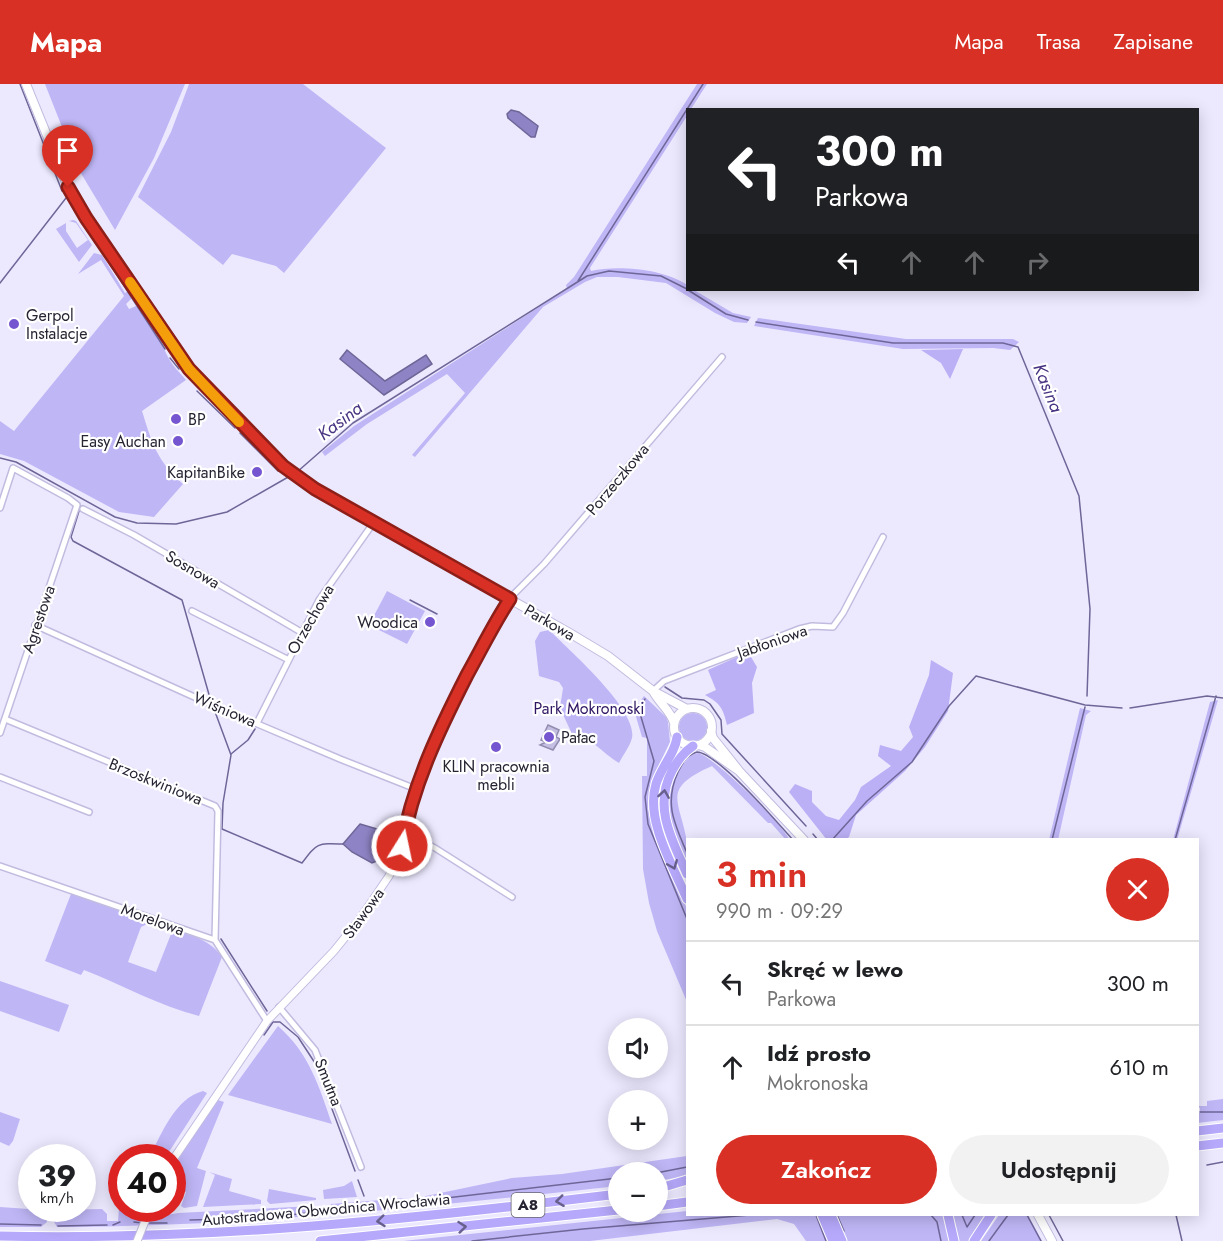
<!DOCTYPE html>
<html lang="pl">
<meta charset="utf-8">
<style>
:root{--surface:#fff;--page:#f2f2f2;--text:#202124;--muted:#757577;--line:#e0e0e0;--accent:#d93025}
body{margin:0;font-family:Jost,sans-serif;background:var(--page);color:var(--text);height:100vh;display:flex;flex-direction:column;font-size:22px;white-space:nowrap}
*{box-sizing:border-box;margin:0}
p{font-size:20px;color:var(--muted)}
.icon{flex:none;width:33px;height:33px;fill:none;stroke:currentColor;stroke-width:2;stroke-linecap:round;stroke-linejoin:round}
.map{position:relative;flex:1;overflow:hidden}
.sheet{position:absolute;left:686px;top:754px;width:513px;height:378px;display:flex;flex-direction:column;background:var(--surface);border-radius:0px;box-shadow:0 3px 15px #0003}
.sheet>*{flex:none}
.hud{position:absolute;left:686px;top:24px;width:513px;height:183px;border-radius:0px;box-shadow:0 3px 15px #0003;background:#202124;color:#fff;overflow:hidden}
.controls{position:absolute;left:608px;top:934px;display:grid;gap:12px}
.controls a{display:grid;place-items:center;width:60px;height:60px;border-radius:50%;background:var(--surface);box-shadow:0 3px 15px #0003;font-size:30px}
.speed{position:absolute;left:18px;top:1060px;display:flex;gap:12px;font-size:30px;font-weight:700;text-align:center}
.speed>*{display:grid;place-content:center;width:78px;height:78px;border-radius:50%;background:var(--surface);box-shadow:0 3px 15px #0003;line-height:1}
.speed small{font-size:15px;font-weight:400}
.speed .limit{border:9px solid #d22;background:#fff;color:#111}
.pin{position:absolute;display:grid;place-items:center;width:51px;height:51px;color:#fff;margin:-62px -26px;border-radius:50% 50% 50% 0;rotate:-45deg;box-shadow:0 0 6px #0007}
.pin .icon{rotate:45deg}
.me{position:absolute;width:66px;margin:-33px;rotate:10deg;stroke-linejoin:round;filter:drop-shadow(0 0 4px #0008)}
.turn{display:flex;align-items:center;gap:21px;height:126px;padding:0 30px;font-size:27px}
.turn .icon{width:78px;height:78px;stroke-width:2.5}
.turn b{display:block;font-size:42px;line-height:51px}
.lanes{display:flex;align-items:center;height:57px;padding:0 30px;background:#0003;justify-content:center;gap:30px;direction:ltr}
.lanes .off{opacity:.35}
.round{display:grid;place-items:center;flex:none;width:63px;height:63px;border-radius:32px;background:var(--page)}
.overview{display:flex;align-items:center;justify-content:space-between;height:102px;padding:0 30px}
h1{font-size:36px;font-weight:600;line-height:45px;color:var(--accent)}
.action{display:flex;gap:12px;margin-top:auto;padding:12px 30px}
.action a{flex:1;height:69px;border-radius:36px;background:var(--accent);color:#fff;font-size:24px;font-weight:600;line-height:69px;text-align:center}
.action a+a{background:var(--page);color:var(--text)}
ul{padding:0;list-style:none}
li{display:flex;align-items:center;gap:18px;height:84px;padding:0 30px;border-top:2px solid var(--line)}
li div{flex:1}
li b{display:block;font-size:22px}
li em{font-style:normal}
header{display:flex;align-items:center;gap:36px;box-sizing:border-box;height:84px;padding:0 30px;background:var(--accent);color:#fff}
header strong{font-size:28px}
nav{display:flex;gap:33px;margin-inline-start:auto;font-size:21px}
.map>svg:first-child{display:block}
</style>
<header>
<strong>Mapa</strong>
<nav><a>Mapa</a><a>Trasa</a><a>Zapisane</a></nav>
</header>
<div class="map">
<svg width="1223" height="1157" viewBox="0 0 1223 1157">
<rect width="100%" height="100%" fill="#ece9ff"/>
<!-- green -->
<path fill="#bfb6f6" d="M45 0H185L154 74 115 146 79 86Z
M189 0H303L386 64 284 189 276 182 232 170 223 181 138 113 171 48Z
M697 0H707L691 25 687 26V32L590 184 591 187C618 181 664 185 687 201V206H694L733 229 751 233 747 239 734 238 715 229 666 199 618 193H597L585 198 543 223 415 373 412 371 465 309 447 290 367 340 325 372 322 368 354 342 567 205 566 201 574 193Z
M73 136 76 137 92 161 79 178 56 145 66 139V147L77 164 88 156 76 139 69 137Z
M94 169 102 171 125 209 130 206 132 214 126 220 129 225 136 222C155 228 160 258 168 273 172 281 180 289 186 296L142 327C152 359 157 377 183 400L154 433 119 428 24 377 0 370V337L14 347 124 212 101 176 78 190Z
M758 234 906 255H1013L1019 258 1010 266 993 264 903 265 754 242Z
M387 507 425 527 407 560 369 541Z
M549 546C568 565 638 626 632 654 630 662 623 671 619 679 602 669 592 653 572 650L560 624 563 604 559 598 539 592 535 557 540 548Z
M644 612 666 633 668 638 670 658 651 697 648 725 652 741 687 825V918L657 847 649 819 643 785 642 692H647V654L642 653 634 626Z
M1218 616 1177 756H1173L1210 618Z
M1080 624 1091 627 1086 631 1058 756H1049Z
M679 643a14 14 0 1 1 28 0a14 14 0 1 1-28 0Z
M698 669C717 675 781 739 790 756H786L771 739H768L712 682C660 705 680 716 687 758 688 765 687 774 687 782L668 734V707L681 678 684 679 691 671Z
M71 810 140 834V838L147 840 141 843 128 878 156 888 173 845C192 852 211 856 222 873L199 932C160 922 122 901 84 886L81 891 45 877Z
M0 897 69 921 59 948 0 927Z
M278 942C309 969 319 1002 332 1040L228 1011Z
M203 1007 207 1009 165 1074H149C161 1051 175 1014 203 1007Z
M1223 1015V1036L1197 1039V1029H1200V1024L1197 1022H1207V1017Z
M218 1016 224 1018 197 1084 206 1087 197 1122 184 1124 181 1122 186 1108 174 1104 173 1108V1086L186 1062Z
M0 1028 20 1035 13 1057 9 1062 0 1058Z
M687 1072V1092L657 1097V1089H618V1102C431 1122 245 1143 57 1143L53 1136 56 1126 102 1125 107 1130V1137H118L119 1124 132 1133 151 1134 178 1129 313 1122 317 1127 330 1125 331 1120 406 1114 407 1118 421 1116 426 1112 512 1094 562 1090Z
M209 1088 232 1095 229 1107 261 1116V1120L203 1123 215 1091Z
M352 1097 357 1113 324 1115 323 1106 344 1102Z
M269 1105 316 1114V1116L270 1120 267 1117Z
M0 1123 43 1126 46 1129 47 1138 41 1143H0Z
M687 1127V1131H817L828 1157H806L794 1140 777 1135 590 1157H403Z
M835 1131H944L950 1157H846Z
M952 1131H986L970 1157H957Z
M999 1131H1028L1042 1157H981Z"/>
<!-- forest -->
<path fill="#bbb0f5" d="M963 265 950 295 941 279 921 266Z
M748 568 757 583 752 599 754 629 727 641C723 624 720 619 705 611L716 606 708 586Z
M931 576 953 589 948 627 925 663 905 687 856 731 849 753 845 756H827L789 708 795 700 812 707V718L826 732 839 736 855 716 861 703 891 682 878 672 880 661 901 667 913 653 909 643 929 591Z"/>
<!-- water -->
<path fill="#8e83c4" stroke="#6f6698" stroke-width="1.5" d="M511 26 519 28 538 42 535 53H531L508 34 507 30Z
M347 266 385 297 426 271 432 280 384 311 340 275Z
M360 740 394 750 387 773 372 779 352 768 343 760Z"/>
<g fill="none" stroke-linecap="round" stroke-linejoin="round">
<!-- stream -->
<path stroke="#6f6698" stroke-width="1.5" d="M20 0 62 107
M81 137 91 152
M104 171 165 265
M578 197 703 0
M0 199 66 114
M688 206 726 230 748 236
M756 238 893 259H1003L1018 263 1079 412 1090 525 1087 612
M170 274 179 285
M197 307 235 344
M240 349 278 387
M0 374 16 378 115 433 137 439 176 440 227 428 290 392
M297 388 353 339 587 192 609 187 661 192 687 205
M79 427 71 453 73 457 182 516 210 614
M410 516 437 530
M665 603 682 614 704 616 710 620 721 636 722 650 806 742
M645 615 639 626 654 677 645 713 648 740 687 835
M1130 624 1207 612 1223 614
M214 625 231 671 223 719 222 745 302 779C317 759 317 759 343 760
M231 670 248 656 255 645
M813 750 818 756
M832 756 867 717 912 678 949 622 976 592 1085 621 1122 624
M1052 756 1085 623
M1175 756 1216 612
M687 769C674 739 664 719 678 688 683 678 687 671 697 668 718 669 777 738 793 756
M221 855 267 927
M264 951 273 938H280L298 953 315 979 355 1087
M1200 1028H1223
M1207 1081 1223 1078
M656 1089 687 1083
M358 1096 364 1112
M366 1119 368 1125
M404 1119 618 1094
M816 1131 826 1157
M837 1131 844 1147
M931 1131 937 1138 941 1157
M962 1131 967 1143 975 1131
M1027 1131 1041 1157
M1049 1131 1063 1157
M1176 1131 1182 1157
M272 1133 333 1126
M190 1136 266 1134
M134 1138 142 1139
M147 1139H167
M0 1140 41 1141
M113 1141 120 1138
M58 1142 107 1141
M472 1157 583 1145 750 1131
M989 1157 1008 1131"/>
</g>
<!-- building -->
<path fill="#c4bfe2" stroke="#928daf" stroke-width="1.5" d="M548 641 559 646 556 653 560 655 553 666 540 661 546 658 541 656Z"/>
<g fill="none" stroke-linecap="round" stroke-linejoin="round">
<!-- minor casing -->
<g stroke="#c1bcdf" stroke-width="8">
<path id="minor" d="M0 424 13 384 68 414 77 421 0 649
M83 425 134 451 301 548
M509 515 544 480 722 273
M192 527 287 575
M35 541 201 616 340 675 416 705
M653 607 664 597 799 545 812 542 833 543 843 529 883 453
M5 635 215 722 218 727 215 856
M257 639 319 516 374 438
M0 693 89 728
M404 749 435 764 512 813
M0 782 215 856 267 937
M279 923 315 966 361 1083"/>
</g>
<!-- tertiary casing -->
<g stroke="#c1bcdf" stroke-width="9">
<path id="tertiary" d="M172 1077 267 937 334 867 359 836 389 792 400 768 410 722 420 694 458 610 509 515"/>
</g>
<!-- secondary casing -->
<g stroke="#c1bcdf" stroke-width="10">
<path id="secondary" d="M26 0 68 103 163 249 194 291 217 316 283 382 315 405 568 548 608 572 653 607 687 625
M653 607C659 619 671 627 674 639
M674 643a19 19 0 1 1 38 0a19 19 0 1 1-38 0Z
M711 647 713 654 740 688 804 756
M699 661 705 663 739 687
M1038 1131 1052 1157"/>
</g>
<!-- motorway casing -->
<g stroke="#fff" stroke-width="11">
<path id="motorway" d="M677 653C675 670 661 683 656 700 645 736 673 782 687 815
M687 790C672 756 653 723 672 687 678 676 683 669 693 662
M1197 1047 1223 1044
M1197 1062 1223 1059
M657 1105 687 1096
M657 1122 687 1118
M822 1131 833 1157
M831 1131 842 1157
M948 1131 954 1157
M0 1152C208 1157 412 1135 618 1110
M320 1157 618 1126
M974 1157 991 1131"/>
</g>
<!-- minor -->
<use href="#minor" stroke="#fff" stroke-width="5"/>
<!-- tertiary -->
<use href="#tertiary" stroke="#fff" stroke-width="7"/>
<!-- secondary -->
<use href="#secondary" stroke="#fff" stroke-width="8"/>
<!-- motorway -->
<use href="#motorway" stroke="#b6a8fa" stroke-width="9"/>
<!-- tertiary-bridge casing -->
<g stroke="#c1bcdf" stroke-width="9" stroke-linecap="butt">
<path id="tertiary-bridge" d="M137 1157 150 1125"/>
</g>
<!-- tertiary-bridge -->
<use href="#tertiary-bridge" stroke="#fff" stroke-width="7"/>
</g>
<!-- one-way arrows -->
<defs><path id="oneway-chevron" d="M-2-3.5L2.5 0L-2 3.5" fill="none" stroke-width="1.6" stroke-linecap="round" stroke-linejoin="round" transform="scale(1.5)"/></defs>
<g stroke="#675f8c">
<use href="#oneway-chevron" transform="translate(664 710) rotate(-81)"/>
<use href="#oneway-chevron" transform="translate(673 781) rotate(68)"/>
<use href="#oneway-chevron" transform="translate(560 1117) rotate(173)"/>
<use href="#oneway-chevron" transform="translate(381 1137) rotate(174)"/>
<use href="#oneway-chevron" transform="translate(462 1143) rotate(-6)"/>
</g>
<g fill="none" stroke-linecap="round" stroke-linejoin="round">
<!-- route casing -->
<g stroke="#8d1f18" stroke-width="15">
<path id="route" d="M68 103 86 134 189 285 283 382 315 405 510 515C494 539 481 566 467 591 439 646 412 702 402 762"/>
</g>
<!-- route -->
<use href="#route" stroke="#d93025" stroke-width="10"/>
<!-- slow -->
<path stroke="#f59e0b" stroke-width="10" d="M130 198 189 285 239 338"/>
</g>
<!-- markers -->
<g fill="#7656d0" stroke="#fff" stroke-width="2">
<circle cx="14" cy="240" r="6"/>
<circle cx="176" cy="335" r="6"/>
<circle cx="178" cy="357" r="6"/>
<circle cx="257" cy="388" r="6"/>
<circle cx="430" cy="538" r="6"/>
<circle cx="549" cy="653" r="6"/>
<circle cx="496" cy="663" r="6"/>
</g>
<g text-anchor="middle" stroke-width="4.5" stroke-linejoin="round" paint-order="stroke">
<!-- shield labels -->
<rect fill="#fff" stroke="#676670" stroke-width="1.5" x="511.5" y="1109" width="33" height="24" rx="4.5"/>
<g font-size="15" font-weight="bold" fill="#262432">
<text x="528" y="1126">A8</text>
</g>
<!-- poi labels -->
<g font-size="16" fill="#262432" stroke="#fff" text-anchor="start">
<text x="26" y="237">Gerpol<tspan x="26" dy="18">Instalacje</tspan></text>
<text x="188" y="341">BP</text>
<text x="166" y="363" text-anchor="end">Easy Auchan</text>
<text x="245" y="394" text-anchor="end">KapitanBike</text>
<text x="418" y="544" text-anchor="end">Woodica</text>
<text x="561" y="659">Pałac</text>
<text x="496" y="688" text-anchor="middle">KLIN pracownia<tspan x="496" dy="18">mebli</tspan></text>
</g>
<!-- street labels -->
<g font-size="16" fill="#262432" stroke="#fff">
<text transform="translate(617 395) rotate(-50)" y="6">Porzeczkowa</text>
<text transform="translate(193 485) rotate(30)" y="6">Sosnowa</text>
<text transform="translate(38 535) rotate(-71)" y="6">Agrestowa</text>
<text transform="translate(310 535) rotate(-60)" y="6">Orzechowa</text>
<text transform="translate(550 538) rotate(30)" y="6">Parkowa</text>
<text transform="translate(772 557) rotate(-19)" y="6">Jabłoniowa</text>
<text transform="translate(225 625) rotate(23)" y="6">Wiśniowa</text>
<text transform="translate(156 697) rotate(22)" y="6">Brzoskwiniowa</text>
<text transform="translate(363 829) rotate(-54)" y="6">Stawowa</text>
<text transform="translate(153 835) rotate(20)" y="6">Morelowa</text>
<text transform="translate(329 998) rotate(68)" y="6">Smutna</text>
<text transform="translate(326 1125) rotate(-5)" y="6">Autostradowa Obwodnica Wrocławia</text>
</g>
<!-- park labels -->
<g font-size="16" fill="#2f1663" stroke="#fff">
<text x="589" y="630">Park Mokronoski</text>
</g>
<!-- water labels -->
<g font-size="18" font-style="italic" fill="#483382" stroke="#fff">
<text transform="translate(1048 304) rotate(68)" y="6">Kasina</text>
<text transform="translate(340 337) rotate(-37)" y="6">Kasina</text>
</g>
</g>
</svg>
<div class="controls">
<a><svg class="icon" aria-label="sound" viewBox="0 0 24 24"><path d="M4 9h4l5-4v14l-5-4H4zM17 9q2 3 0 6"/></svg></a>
<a>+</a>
<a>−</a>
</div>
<div class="speed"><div>39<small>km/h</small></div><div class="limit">40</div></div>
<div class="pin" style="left:68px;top:103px;background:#d93025"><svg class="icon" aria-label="arrive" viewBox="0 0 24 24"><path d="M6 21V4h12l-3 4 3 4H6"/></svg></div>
<svg class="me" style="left:402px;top:762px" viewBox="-20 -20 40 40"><circle r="17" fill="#d93025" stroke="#fff" stroke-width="3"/><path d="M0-11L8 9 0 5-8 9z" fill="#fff"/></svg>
<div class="hud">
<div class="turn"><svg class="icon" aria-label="left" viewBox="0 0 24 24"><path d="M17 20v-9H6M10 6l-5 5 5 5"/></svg><div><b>300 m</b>Parkowa</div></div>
<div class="lanes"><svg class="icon" aria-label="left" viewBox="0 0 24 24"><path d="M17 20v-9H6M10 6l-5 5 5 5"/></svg><svg class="icon off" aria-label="ahead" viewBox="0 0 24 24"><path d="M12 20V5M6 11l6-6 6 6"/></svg><svg class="icon off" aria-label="ahead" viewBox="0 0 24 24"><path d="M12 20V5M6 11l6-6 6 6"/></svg><svg class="icon off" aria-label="right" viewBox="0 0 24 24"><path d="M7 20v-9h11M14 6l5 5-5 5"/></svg></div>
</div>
<section class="sheet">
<div class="overview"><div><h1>3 min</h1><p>990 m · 09:29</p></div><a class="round" style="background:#d93025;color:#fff"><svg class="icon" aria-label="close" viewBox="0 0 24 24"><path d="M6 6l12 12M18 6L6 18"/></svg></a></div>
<ul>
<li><svg class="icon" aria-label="left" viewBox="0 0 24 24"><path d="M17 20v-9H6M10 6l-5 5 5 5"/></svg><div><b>Skręć w lewo</b><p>Parkowa</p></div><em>300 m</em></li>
<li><svg class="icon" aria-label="ahead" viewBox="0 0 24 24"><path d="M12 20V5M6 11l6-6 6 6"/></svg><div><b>Idź prosto</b><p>Mokronoska</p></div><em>610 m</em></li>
</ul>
<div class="action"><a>Zakończ</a><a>Udostępnij</a></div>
</section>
</div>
